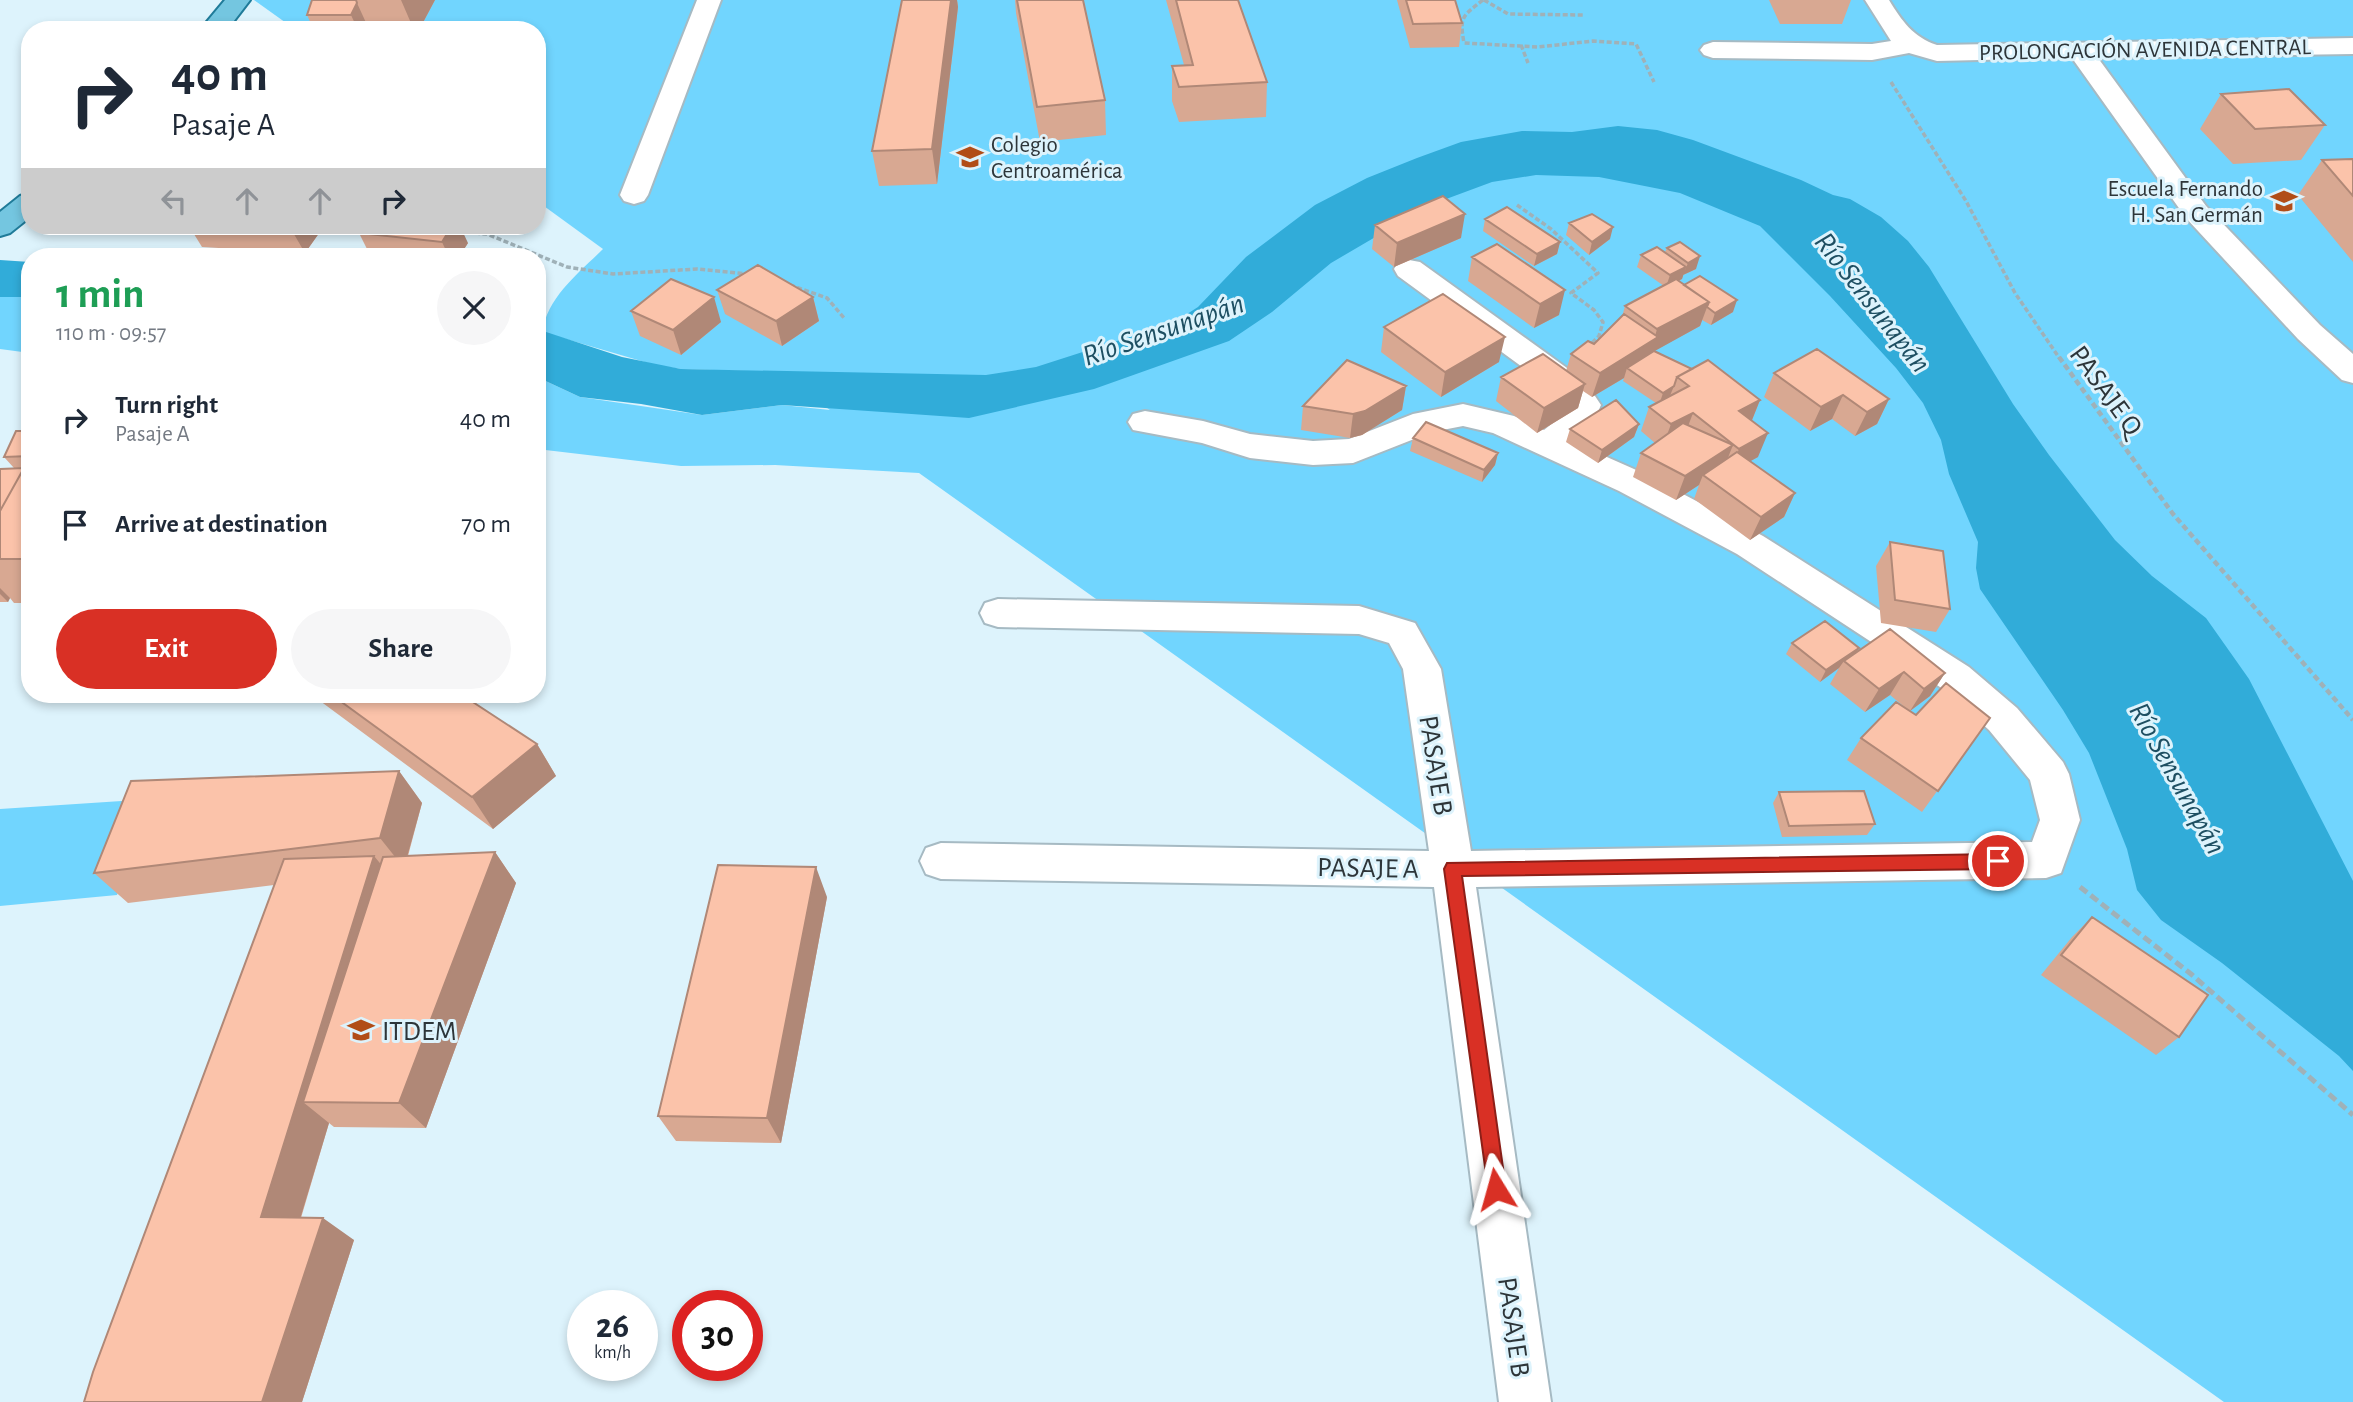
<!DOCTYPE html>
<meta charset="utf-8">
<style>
:root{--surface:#fff;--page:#f6f6f7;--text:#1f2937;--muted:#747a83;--accent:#d93025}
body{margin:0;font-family:"Alegreya Sans",sans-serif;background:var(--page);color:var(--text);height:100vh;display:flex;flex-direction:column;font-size:26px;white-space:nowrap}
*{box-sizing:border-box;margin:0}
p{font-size:23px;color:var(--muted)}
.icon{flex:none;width:38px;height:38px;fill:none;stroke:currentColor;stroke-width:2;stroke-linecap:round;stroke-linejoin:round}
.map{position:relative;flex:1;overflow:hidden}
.details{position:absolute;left:21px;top:248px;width:525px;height:455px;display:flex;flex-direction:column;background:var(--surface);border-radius:28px;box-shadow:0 4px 10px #0003}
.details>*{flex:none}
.top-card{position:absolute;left:21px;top:21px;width:525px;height:214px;border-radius:28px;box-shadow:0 4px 10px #0003;background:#fff;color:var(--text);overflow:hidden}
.speed{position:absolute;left:567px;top:1290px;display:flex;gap:14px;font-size:35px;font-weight:700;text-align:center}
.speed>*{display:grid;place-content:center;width:91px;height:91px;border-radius:50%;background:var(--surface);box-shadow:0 4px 10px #0003;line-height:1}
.speed small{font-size:18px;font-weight:400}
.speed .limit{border:10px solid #d22;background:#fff;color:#111}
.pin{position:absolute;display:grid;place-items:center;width:60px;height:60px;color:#fff;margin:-30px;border:4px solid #fff;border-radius:50%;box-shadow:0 2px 7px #0007}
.me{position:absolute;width:77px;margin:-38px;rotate:352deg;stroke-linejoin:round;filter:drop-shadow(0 0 5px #0008)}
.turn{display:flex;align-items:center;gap:24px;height:147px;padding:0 35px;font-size:32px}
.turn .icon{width:91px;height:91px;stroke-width:2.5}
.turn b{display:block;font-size:49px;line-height:60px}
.lanes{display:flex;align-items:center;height:66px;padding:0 35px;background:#0003;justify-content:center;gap:35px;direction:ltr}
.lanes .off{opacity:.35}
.round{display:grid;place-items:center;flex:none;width:74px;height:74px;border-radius:37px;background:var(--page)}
.headline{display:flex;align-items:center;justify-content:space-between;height:119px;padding:0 35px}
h1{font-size:42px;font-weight:700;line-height:52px;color:#1e9e55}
.primary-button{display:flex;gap:14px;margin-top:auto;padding:14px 35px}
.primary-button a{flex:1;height:80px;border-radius:42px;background:var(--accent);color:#fff;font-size:28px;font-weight:700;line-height:80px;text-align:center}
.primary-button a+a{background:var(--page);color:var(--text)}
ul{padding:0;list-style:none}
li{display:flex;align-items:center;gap:21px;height:105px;padding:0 35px}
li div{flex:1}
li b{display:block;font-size:26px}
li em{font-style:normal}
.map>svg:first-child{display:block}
</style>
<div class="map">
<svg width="2353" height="1402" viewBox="0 0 2353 1402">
<rect width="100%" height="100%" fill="#ddf3fc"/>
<!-- green -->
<path fill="#71d5fe" d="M254 0H2353V1402H2224L919 473 775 465 681 466 537 449V377L580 397 702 415 782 405 830 410 777 372 681 369 655 365 542 332C548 296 579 273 603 249L537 201V30H296Z
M0 297H30V353L0 349Z
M152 799 117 895 0 906V809Z"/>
<!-- water -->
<path fill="#31acd9" d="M1618 126 1657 130 1693 140 1801 180 1833 195 1850 199 1881 217 1908 241 1929 267 2013 404 2049 455 2115 540 2152 576 2206 618 2249 679 2353 881V1071L2339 1056 2222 963 2161 920 2137 890 2127 849 2089 753 2063 710 1980 589 1976 568 1978 542 1949 474 1941 440 1923 403 1896 368 1830 296 1760 226 1680 193 1599 177 1536 175 1492 182 1430 205 1331 263 1272 312 1229 341 1094 389 969 418 782 405 702 415 641 404 580 397 537 377V329L622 357 681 369 986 375 1036 367 1173 323 1198 307 1246 257 1315 205 1367 178 1417 158 1461 142 1522 131 1572 132Z
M0 260 30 262V297H0Z"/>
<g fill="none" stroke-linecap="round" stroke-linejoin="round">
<!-- minor casing -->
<g stroke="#a6bac3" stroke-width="4">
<path id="minor" d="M697 0H721L648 195 644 201 634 204 624 201 620 195Z
M1865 0H1889C1902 21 1913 37 1937 45L2353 38V54L2098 58 2206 206 2320 325 2353 354V383L2342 380 2298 339 2186 218 2072 58 1937 61 1909 53 1872 60 1713 58 1704 55 1700 50 1704 45 1713 42 1872 44 1891 41Z
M1409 260 1420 262 1585 381 1601 405 1590 429 1573 442 1643 473 1763 536 1969 667 2017 708 2063 762 2069 774 2080 820 2061 873 2046 878 1476 887 1551 1402H1499L1434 887 941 879 926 874 920 861 926 848 941 843 1429 851 1403 669 1389 643 1359 634 998 627 985 623 980 613 985 603 998 599 1359 606 1415 623 1441 669 1471 851 2032 842 2040 820 2030 780 1989 730 1943 689 1737 554 1619 491 1493 433 1463 426 1432 432 1353 463 1313 465 1250 458 1202 443 1133 430 1128 422 1133 414 1145 411 1203 421 1250 434 1313 441 1349 439 1413 414 1463 404 1514 416 1544 430 1564 414 1568 405 1563 397 1398 276 1394 269 1398 262Z"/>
</g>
<!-- major casing -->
<g stroke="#1f7b99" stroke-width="4">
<path id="major" d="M225 0H250L227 30H200Z
M30 193V217L10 233 0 236V212L20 196Z"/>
</g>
<!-- path-far2 -->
<path stroke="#9fb1b8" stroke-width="3.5" stroke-dasharray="5 2.5" stroke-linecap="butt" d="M1483 0C1463 16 1459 16 1464 43L1538 47 1593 41 1636 44 1654 82
M1484 0 1508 14 1583 15
M1521 45 1528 63
M1891 82 1966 201 2015 293 2060 359
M1517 205 1551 229 1598 273 1571 293 1594 310 1603 322 1599 336 1590 345
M460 232 487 234 567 267 613 274 697 269 748 274
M790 285 827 298 845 319"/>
<!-- path-far1 -->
<path stroke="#9fb1b8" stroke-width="4.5" stroke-dasharray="6 3.5" stroke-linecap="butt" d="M2059 357 2173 514 2353 720"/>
<!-- path -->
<path stroke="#9fb1b8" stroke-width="5" stroke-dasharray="9 4.5" stroke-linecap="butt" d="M2080 887 2191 974 2353 1115"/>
<!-- minor -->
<use href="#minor" fill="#fff" fill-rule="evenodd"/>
<!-- major -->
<use href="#major" fill="#74c6e0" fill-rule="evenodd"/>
</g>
<!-- wall -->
<path fill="#d8a892" d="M312 0H435L419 30H369L368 27 367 30H314L307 15Z
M951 0H957L958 7 937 184 879 186 872 151Z
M1015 0H1083L1105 100 1106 135 1040 142 1016 13Z
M1166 0H1238L1267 82 1266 117 1179 122 1172 101V66L1184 65Z
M1397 0H1455L1462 23 1459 47 1410 48Z
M1769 0H1851L1842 24H1780Z
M2221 94 2325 125 2301 160 2233 164 2200 129Z
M2353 159V262L2298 195 2322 160Z
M1485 219 1560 242 1557 254 1534 266 1483 231Z
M1569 223 1610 239 1589 255 1566 235Z
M1375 225 1461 238 1394 267 1372 249Z
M189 226H320L322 229 305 253 202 247Z
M359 233 468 243 459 257H371Z
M1667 248 1696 269 1683 275 1682 279 1679 281 1733 312 1711 325 1702 320 1700 326 1654 351 1760 400 1752 420 1758 457 1750 461 1795 493 1784 517 1750 540 1694 499 1699 485 1676 500 1633 477 1641 453 1655 443 1641 431 1649 407 1656 403 1623 381 1624 378 1592 397 1583 391 1578 408 1537 433 1496 401 1501 377 1566 371 1571 354 1594 344 1622 317 1625 306 1664 286 1637 267 1641 255 1665 252Z
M1472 257 1559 315 1534 328 1468 281Z
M717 290 813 297 819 321 782 346 725 314Z
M631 311 721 322 681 355 640 336Z
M1384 327 1499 362 1441 397 1381 352Z
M1774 373 1889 399 1877 424 1855 436 1832 419 1810 431 1764 397Z
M1406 386 1402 410 1362 435 1350 438 1301 430 1303 406Z
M1639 424 1634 437 1598 463 1566 442 1570 429Z
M30 431V603H14L10 598 8 602H0V469L14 468 4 457Z
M1413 438 1498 453 1495 465 1482 482 1410 451Z
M1890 542 1950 609 1936 632 1881 623 1876 566Z
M1792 643 1859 648 1857 652 1945 673 1930 696 1910 711 1916 715 1990 718 1922 812 1847 760 1861 738 1908 710 1890 695 1865 712 1830 684 1839 668 1820 682 1786 654Z
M312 695H462L537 744 556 776 493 829Z
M399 771 422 803 408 856 495 852 516 883 426 1128 334 1127 329 1123 301 1218 354 1240 302 1402 274 885 128 903 94 873Z
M1779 792 1875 824 1867 835 1782 837 1773 803Z
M827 897 781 1143 676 1141 658 1116Z
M2092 917 2179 1037 2156 1055 2041 975 2072 937Z"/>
<!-- shaded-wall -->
<path fill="#b08877" d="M401 0H435L419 30H414Z
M951 0H957L958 7 937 184 932 149Z
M357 3 368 27 367 30H358L351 15Z
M1465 214 1461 238 1394 267 1397 243Z
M293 226H320L322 229 305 253 291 229Z
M452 226H460L468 243 459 257H449L442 242Z
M1613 227 1610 239 1589 255 1592 242Z
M1560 242 1557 254 1534 266 1537 254Z
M1700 256 1696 269 1683 275 1688 263Z
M1686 267 1682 279 1666 287 1670 275Z
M1565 290 1559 315 1534 328 1540 304Z
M714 297 721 322 681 355 673 330Z
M813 297 819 321 782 346 776 321Z
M1737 300 1733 312 1711 325 1715 313Z
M1709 302 1700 326 1653 352 1627 368 1624 378 1592 397 1600 373 1654 340 1657 329Z
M1505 337 1499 362 1441 397 1445 372Z
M1585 384 1578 408 1537 433 1544 408Z
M1406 386 1402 410 1362 435 1350 438 1353 414Z
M1674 386 1669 398 1659 405 1663 393Z
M1843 395 1832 419 1810 431 1821 407Z
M1889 399 1877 424 1855 436 1867 412Z
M1760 400 1750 425 1739 411Z
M1693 413 1684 437 1662 449 1671 424Z
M1639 424 1634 437 1598 463 1602 450Z
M1768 433 1758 457 1729 473 1739 449Z
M1733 445 1723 470 1703 475 1699 485 1676 500 1685 476Z
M1498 453 1495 465 1482 482 1484 470Z
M1795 493 1784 517 1750 540 1761 517Z
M0 588 10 598 8 602 0 594Z
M1859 648 1852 660 1844 661 1839 668 1820 682 1826 670Z
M1904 672 1890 695 1865 712 1879 689Z
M1945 673 1930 696 1910 711 1924 689Z
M537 744 556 776 493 829 472 797Z
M399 771 422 803 404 868 380 838Z
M495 852 516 883 426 1128 399 1103Z
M374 856 399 886 303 1102 329 1123 294 1239 261 1217Z
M816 867 827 897 781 1143 767 1118Z
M323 1218 354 1240 302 1402H262Z"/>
<!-- building -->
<path fill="#fbc3aa" stroke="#b08877" stroke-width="2" d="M312 0H356L357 3 351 15H307Z
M902 0H951L932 149 872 151Z
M1017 0H1083L1105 100 1037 107Z
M1176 0H1238L1267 82 1179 87 1172 66 1193 65Z
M1406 0H1455L1462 23 1413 24Z
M2289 89 2325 125 2255 129 2221 94Z
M2353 159V196L2322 160Z
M1443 196 1465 214 1397 243 1375 225Z
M1507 207 1560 242 1537 254 1485 219Z
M1592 214 1613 227 1592 242 1569 223Z
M240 226H293L291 229Z
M365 226H452L442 242 359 233Z
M1680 242 1700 256 1688 263 1667 248Z
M1497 244 1565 290 1540 304 1472 257Z
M1657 247 1686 267 1670 275 1641 255Z
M512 251 516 257H493Z
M758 265 813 297 776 321 717 290Z
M1700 276 1737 300 1715 313 1707 307 1709 302 1684 285Z
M671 279 714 297 673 330 631 311Z
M1676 279 1709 302 1657 329 1625 306Z
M1443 294 1505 337 1445 372 1384 327Z
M1624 314 1658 337 1600 373 1571 354 1588 341 1594 344Z
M1817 349 1889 399 1867 412 1843 395 1821 407 1774 373Z
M1654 351 1692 369 1677 377 1674 386 1663 393 1627 368Z
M1543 354 1585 384 1544 408 1501 377Z
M1347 360 1406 386 1365 411 1353 414 1303 406Z
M1708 360 1760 400 1739 411 1768 433 1739 449 1693 413 1671 424 1649 407 1689 386 1677 377Z
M1616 400 1639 424 1602 450 1570 429Z
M1426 422 1498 453 1484 470 1413 438Z
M1683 423 1733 445 1685 476 1641 453Z
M16 431H30V456L4 457Z
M1737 452 1795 493 1761 517 1703 475Z
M30 457V559H0V511Z
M24 468 0 511V469Z
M1890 542 1943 551 1950 609 1895 600Z
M1825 621 1859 648 1826 670 1792 643Z
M1890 629 1945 673 1924 689 1904 672 1879 689 1844 661Z
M1946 683 1990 718 1938 791 1861 738 1896 702 1916 715Z
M332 695H462L537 744 472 797Z
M399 771 380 838 94 873 131 781Z
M1864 791 1875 824 1789 826 1779 792Z
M495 852 399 1103 303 1102 383 857Z
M374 856 261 1217 323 1218 262 1402H84L93 1372 284 859Z
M718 865 816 867 767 1118 658 1116Z
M2092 917 2208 995 2179 1037 2061 955Z"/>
<!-- route -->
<path fill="#d93025" stroke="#8d1f18" stroke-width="2" d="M1998 854 2004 856 2006 861 2004 866 1998 869 1462 876 1506 1189 1503 1196 1496 1198 1489 1196 1444 869 1447 863Z"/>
<!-- icons -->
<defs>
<g id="school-bare" transform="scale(2.1)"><path d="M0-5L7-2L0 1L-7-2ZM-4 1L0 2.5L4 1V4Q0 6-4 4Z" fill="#b14d17" stroke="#ddf3fc" stroke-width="2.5" paint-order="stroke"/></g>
</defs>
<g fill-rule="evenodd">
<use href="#school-bare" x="970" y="157"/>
<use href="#school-bare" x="2284" y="201"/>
<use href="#school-bare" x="361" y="1030"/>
</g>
<g text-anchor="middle" stroke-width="6" stroke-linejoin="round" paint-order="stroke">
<!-- far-street labels -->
<g font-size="23" fill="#2d3539" stroke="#ddf3fc">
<text transform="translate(2145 49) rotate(-1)" y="8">PROLONGACIÓN AVENIDA CENTRAL</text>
</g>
<!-- far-poi labels -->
<g font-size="23" fill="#2d3539" stroke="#ddf3fc" text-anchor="start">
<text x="991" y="152">Colegio<tspan x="991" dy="26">Centroamérica</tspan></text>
<text x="2263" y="196" text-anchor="end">Escuela Fernando<tspan x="2263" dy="26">H. San Germán</tspan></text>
</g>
<!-- street labels -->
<g font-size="28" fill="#2d3539" stroke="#ddf3fc">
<text transform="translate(2107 390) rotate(54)" y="10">PASAJE Q</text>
<text transform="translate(1437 765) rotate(81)" y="10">PASAJE B</text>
<text transform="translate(1368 867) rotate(1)" y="10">PASAJE A</text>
<text transform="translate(1515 1327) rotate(82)" y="10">PASAJE B</text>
</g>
<!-- poi labels -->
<g font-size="28" fill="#2d3539" stroke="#ddf3fc" text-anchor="start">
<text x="382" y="1040">ITDEM</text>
</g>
<!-- water labels -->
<g font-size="30" font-style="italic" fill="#1e4f62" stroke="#ddf3fc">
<text transform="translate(1873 302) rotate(52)" y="10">Río Sensunapán</text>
<text transform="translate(1163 329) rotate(-19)" y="10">Río Sensunapán</text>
<text transform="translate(2178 778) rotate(61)" y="10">Río Sensunapán</text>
</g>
</g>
</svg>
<div class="speed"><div>26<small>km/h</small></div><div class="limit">30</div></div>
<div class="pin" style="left:1998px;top:861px;background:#d93025"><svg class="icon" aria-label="arrive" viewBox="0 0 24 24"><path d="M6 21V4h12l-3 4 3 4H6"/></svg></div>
<svg class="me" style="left:1496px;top:1189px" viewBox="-20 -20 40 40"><path d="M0-17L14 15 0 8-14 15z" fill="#d93025" stroke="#fff" stroke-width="4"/></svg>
<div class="top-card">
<div class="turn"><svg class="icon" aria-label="right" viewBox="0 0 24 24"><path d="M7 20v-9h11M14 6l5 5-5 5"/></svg><div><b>40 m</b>Pasaje A</div></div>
<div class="lanes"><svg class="icon off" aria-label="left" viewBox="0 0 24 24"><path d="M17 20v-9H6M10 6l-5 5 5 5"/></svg><svg class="icon off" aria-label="ahead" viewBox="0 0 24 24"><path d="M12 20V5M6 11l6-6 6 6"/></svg><svg class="icon off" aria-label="ahead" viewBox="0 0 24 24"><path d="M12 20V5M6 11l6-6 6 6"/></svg><svg class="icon" aria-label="right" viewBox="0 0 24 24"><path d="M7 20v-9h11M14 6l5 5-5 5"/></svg></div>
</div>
<section class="details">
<div class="headline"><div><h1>1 min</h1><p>110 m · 09:57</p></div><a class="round"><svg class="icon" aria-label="close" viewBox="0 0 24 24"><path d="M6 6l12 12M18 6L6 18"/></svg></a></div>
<ul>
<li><svg class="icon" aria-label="right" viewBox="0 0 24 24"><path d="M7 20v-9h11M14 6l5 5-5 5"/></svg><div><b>Turn right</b><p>Pasaje A</p></div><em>40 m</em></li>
<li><svg class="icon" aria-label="arrive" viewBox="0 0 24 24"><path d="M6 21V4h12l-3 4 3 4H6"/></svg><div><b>Arrive at destination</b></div><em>70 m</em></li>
</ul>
<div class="primary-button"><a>Exit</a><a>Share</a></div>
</section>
</div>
